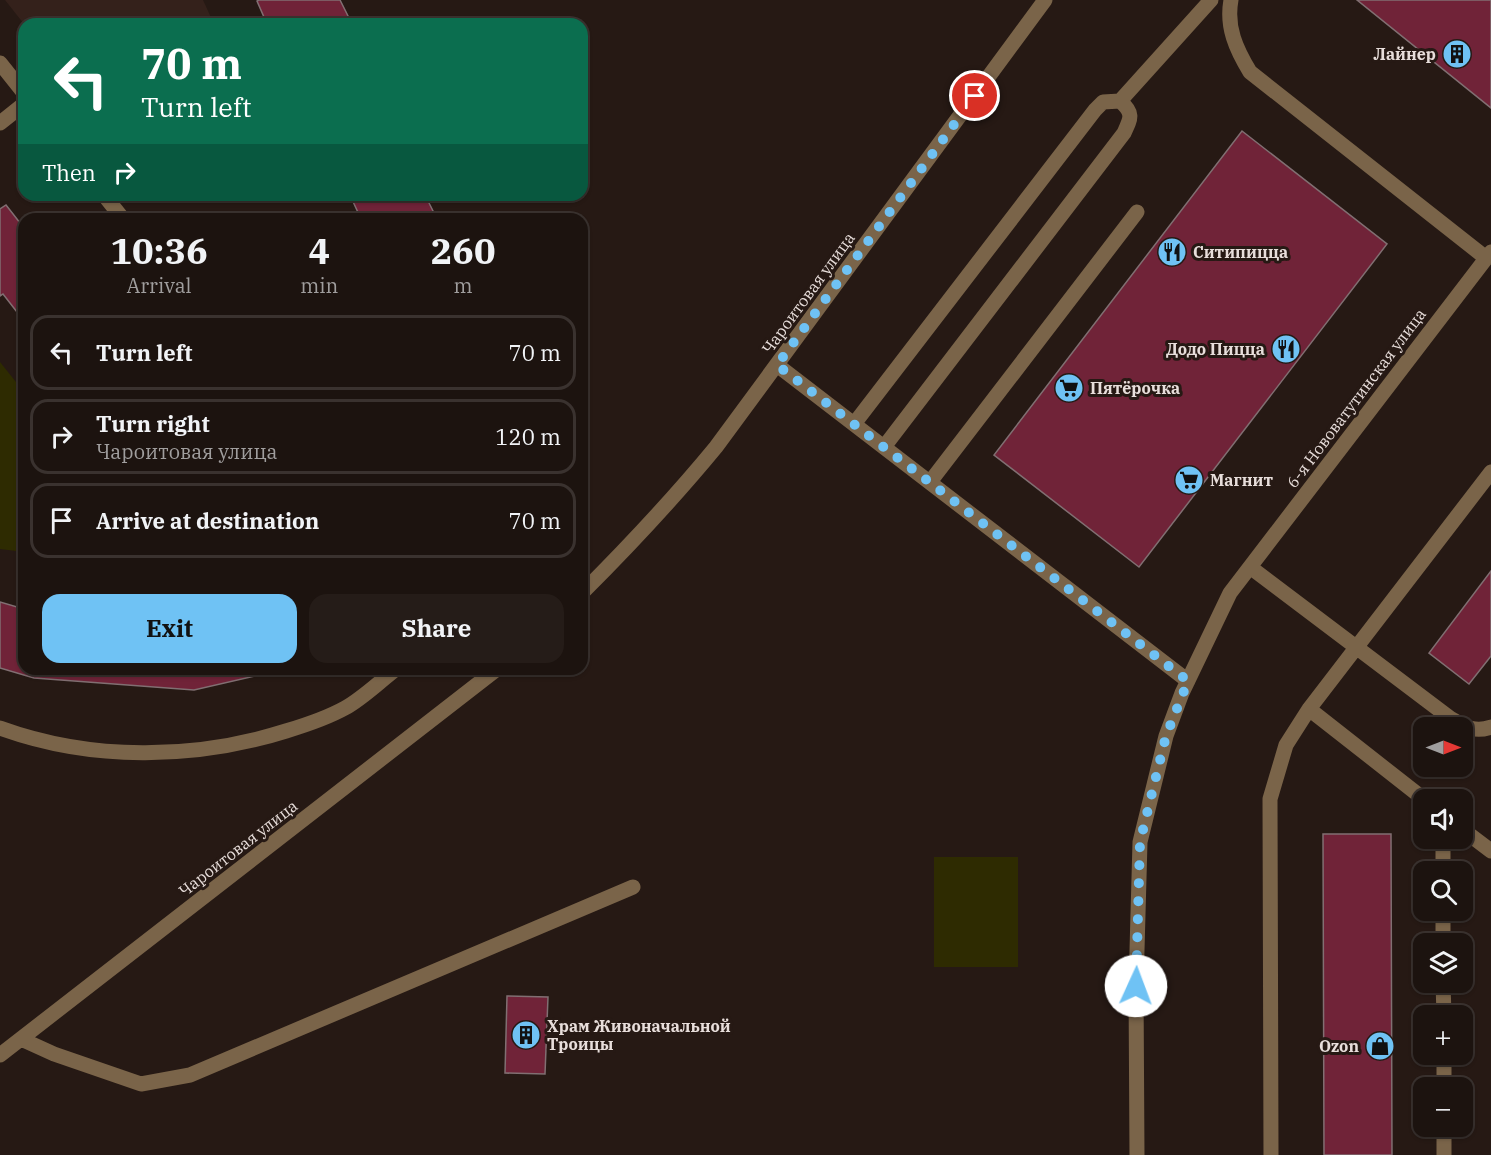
<!DOCTYPE html>
<meta charset="utf-8">
<style>
:root{--surface:#1c130f;--page:#251c18;--text:#f1f3f6;--muted:#a09e9e;--line:#3a322f;--accent:#6fc2f4}
body{margin:0;font-family:"IBM Plex Serif",serif;background:var(--page);color:var(--text);height:100vh;display:flex;flex-direction:column;font-size:22px;white-space:nowrap}
*{box-sizing:border-box;margin:0}
p{font-size:20px;color:var(--muted)}
.icon{flex:none;width:33px;height:33px;fill:none;stroke:currentColor;stroke-width:2;stroke-linecap:round;stroke-linejoin:round}
.map{position:relative;flex:1;overflow:hidden}
.drawer{position:absolute;left:18px;top:213px;width:570px;height:462px;display:flex;flex-direction:column;background:var(--surface);border-radius:18px;box-shadow:0 2px 4px #0004,0 0 0 2px var(--line)}
.drawer>*{flex:none}
.top-card{position:absolute;left:18px;top:18px;width:570px;height:183px;border-radius:18px;box-shadow:0 2px 4px #0004,0 0 0 2px var(--line);background:#0b6e4f;color:#fff;overflow:hidden}
.needle{width:39px;rotate:90deg}
.buttons{position:absolute;left:1413px;top:717px;display:grid;gap:12px}
.buttons a{display:grid;place-items:center;width:60px;height:60px;border-radius:12px;background:var(--surface);box-shadow:0 2px 4px #0004,0 0 0 2px var(--line);font-size:30px}
.pin{position:absolute;display:grid;place-items:center;width:51px;height:51px;color:#fff;margin:-26px;border:3px solid #fff;border-radius:50%;box-shadow:0 2px 6px #0007}
.me{position:absolute;width:66px;margin:-33px;rotate:2deg;stroke-linejoin:round;filter:drop-shadow(0 0 4px #0008)}
.turn{display:flex;align-items:center;gap:21px;height:126px;padding:0 24px;font-size:27px}
.turn .icon{width:78px;height:78px;stroke-width:2.5}
.turn b{display:block;font-size:42px;line-height:51px}
.then{display:flex;align-items:center;height:57px;padding:0 24px;background:#0003;gap:12px;font-size:22px}
.eta{display:flex;justify-content:space-evenly;align-items:center;height:102px;text-align:center}
.eta b{font-size:36px;font-weight:700;line-height:42px}
.button{display:flex;gap:12px;margin-top:auto;padding:12px 24px}
.button a{flex:1;height:69px;border-radius:18px;background:var(--accent);color:#111;font-size:24px;font-weight:700;line-height:69px;text-align:center}
.button a+a{background:var(--page);color:var(--text)}
ul{padding:0;list-style:none}
li{display:flex;align-items:center;gap:18px;height:75px;margin:0 12px 9px;padding:0 12px;border:3px solid var(--line);border-radius:18px}
li div{flex:1}
li b{display:block;font-size:22px}
li em{font-style:normal}
.map>svg:first-child{display:block}
</style>
<div class="map">
<svg width="1491" height="1155" viewBox="0 0 1491 1155">
<rect width="100%" height="100%" fill="#261914"/>
<!-- built -->
<path fill="#34211b" d="M5 0H203L214 24H52L46 17 36 24H24Z"/>
<!-- green -->
<path fill="#2e2b01" d="M0 362 24 392V552L0 549Z
M934 857H1018V967H934Z"/>
<!-- building -->
<path fill="#702338" stroke="#816f72" stroke-width="1.5" d="M259 0H340L352 24H267L257 1Z
M1357 0H1491V108Z
M1242 131 1387 244 1139 567 994 455Z
M350 195H425L437 219H361Z
M6 205 24 228V321L3 294 0 296V209Z
M1491 571V656L1469 684 1429 653Z
M0 602 24 609V669H286L194 690 34 678 0 668Z
M1323 834H1391L1392 1155H1324Z
M507 996 548 997 545 1074 505 1073Z"/>
<g fill="none" stroke-linecap="round" stroke-linejoin="round">
<!-- minor -->
<path stroke="#7a6449" stroke-width="15" d="M1231 0C1226 27 1236 49 1250 72L1486 258
M0 63 24 93
M1120 101 1211 0
M0 123 24 104
M104 195 123 219
M777 365 1188 681
M854 424 1095 110 1103 102 1120 101C1134 113 1131 118 1124 133L884 447
M930 482 1137 212
M1250 567 1450 718C1464 726 1474 733 1491 727
M582 593C629 546 674 498 716 447L1045 0
M1309 709 1425 800
M0 728C91 761 194 760 286 731 306 725 327 718 345 708 363 698 379 682 396 669
M1462 829 1491 851
M1443 838V872
M1443 910V944
M1443 982 1444 1016
M21 1039 54 1054 141 1084 190 1075 633 887
M1444 1054V1088
M0 1055 497 669
M1444 1126V1155
M1137 1155 1136 986 1140 842 1166 736 1182 693 1230 593 1491 252
M1271 1155 1270 799 1286 745 1309 709 1491 472"/>
</g>
<g fill="none" stroke-linecap="round" stroke-linejoin="round">
<!-- route -->
<path stroke="#6fc2f4" stroke-width="10" stroke-dasharray="0 18" d="M975 96 777 365 1188 681 1166 736 1140 842 1136 986"/>
</g>
<!-- icons -->
<defs>
<g id="building-disc" transform="scale(1.5)"><circle r="9.5" fill="#6fc2f4" stroke="#261914"/><path d="M-4-6H4V6H1V3H-1V6H-4ZM-2.5-4.3h1.7v1.8h-1.7ZM.8-4.3h1.7v1.8H.8ZM-2.5-1h1.7V.8h-1.7ZM.8-1h1.7V.8H.8Z" fill="#111"/></g>
<g id="restaurant-disc" transform="scale(1.5)"><circle r="9.5" fill="#6fc2f4" stroke="#261914"/><path d="M-5-6h1v4h1v-4h1v4h1v-4h1v5L-1.5 .5V6h-2V.5L-5-1ZM5-6V6H3V1.5H1.5Q1.5-4 5-6Z" fill="#111"/></g>
<g id="supermarket-disc" transform="scale(1.5)"><circle r="9.5" fill="#6fc2f4" stroke="#261914"/><path d="M-6-5.5h2.5l.6 2H6L4.5 2H-2.5L-4.4-4H-6ZM-1.5 3.2a1.3 1.3 0 1 0 .1 0ZM3 3.2a1.3 1.3 0 1 0 .1 0Z" fill="#111"/></g>
<g id="shop-disc" transform="scale(1.5)"><circle r="9.5" fill="#6fc2f4" stroke="#261914"/><path d="M-5-2.5h2.3a2.7 3.5 0 0 1 5.4 0H5L5.5 6h-11ZM-1.5-2.5h3a1.5 2.3 0 0 0-3 0Z" fill="#111"/></g>
</defs>
<g fill-rule="evenodd">
<use href="#building-disc" x="1457" y="54"/>
<use href="#restaurant-disc" x="1172" y="252"/>
<use href="#restaurant-disc" x="1286" y="349"/>
<use href="#supermarket-disc" x="1069" y="388"/>
<use href="#supermarket-disc" x="1189" y="480"/>
<use href="#building-disc" x="526" y="1035"/>
<use href="#shop-disc" x="1380" y="1046"/>
</g>
<g text-anchor="middle" stroke-width="6" stroke-linejoin="round" paint-order="stroke">
<!-- poi labels -->
<g font-size="16" font-weight="bold" fill="#e8dedb" stroke="#261914" text-anchor="start">
<text x="1436" y="60" text-anchor="end">Лайнер</text>
<text x="1193" y="258">Ситипицца</text>
<text x="1265" y="355" text-anchor="end">Додо Пицца</text>
<text x="1090" y="394">Пятёрочка</text>
<text x="1210" y="486">Магнит</text>
<text x="547" y="1032">Храм Живоначальной<tspan x="547" dy="18">Троицы</tspan></text>
<text x="1359" y="1052" text-anchor="end">Ozon</text>
</g>
<!-- street labels -->
<g font-size="16" fill="#e8dedb" stroke="#261914">
<text transform="translate(808 293) rotate(-54)" y="6">Чароитовая улица</text>
<text transform="translate(1356 398) rotate(-53)" y="6">6-я Нововатутинская улица</text>
<text transform="translate(238 848) rotate(-38)" y="6">Чароитовая улица</text>
</g>
</g>
</svg>
<div class="buttons">
<a><svg class="needle" viewBox="-14 -14 28 28"><path d="M0-13l5 13h-10z" fill="#e53935"/><path d="M0 13l5-13h-10z" fill="#a09e9e"/></svg></a>
<a><svg class="icon" aria-label="sound" viewBox="0 0 24 24"><path d="M4 9h4l5-4v14l-5-4H4zM17 9q2 3 0 6"/></svg></a>
<a><svg class="icon" aria-label="search" viewBox="0 0 24 24"><circle cx="10" cy="10" r="6"/><path d="M15 15l6 6"/></svg></a>
<a><svg class="icon" aria-label="layers" viewBox="0 0 24 24"><path d="M12 4l9 5-9 5-9-5zM3 14l9 5 9-5"/></svg></a>
<a>+</a>
<a>−</a>
</div>
<div class="pin" style="left:975px;top:96px;background:#d93025"><svg class="icon" aria-label="arrive" viewBox="0 0 24 24"><path d="M6 21V4h12l-3 4 3 4H6"/></svg></div>
<svg class="me" style="left:1136px;top:986px" viewBox="-20 -20 40 40"><circle r="19" fill="#fff"/><path d="M0-13L10 11 0 6-10 11z" fill="#6fc2f4"/></svg>
<div class="top-card">
<div class="turn"><svg class="icon" aria-label="left" viewBox="0 0 24 24"><path d="M17 20v-9H6M10 6l-5 5 5 5"/></svg><div><b>70 m</b>Turn left</div></div>
<div class="then">Then<svg class="icon" aria-label="right" viewBox="0 0 24 24"><path d="M7 20v-9h11M14 6l5 5-5 5"/></svg></div>
</div>
<section class="drawer">
<div class="eta">
<div><b>10:36</b><p>Arrival</p></div>
<div><b>4</b><p>min</p></div>
<div><b>260</b><p>m</p></div>
</div>
<ul>
<li><svg class="icon" aria-label="left" viewBox="0 0 24 24"><path d="M17 20v-9H6M10 6l-5 5 5 5"/></svg><div><b>Turn left</b></div><em>70 m</em></li>
<li><svg class="icon" aria-label="right" viewBox="0 0 24 24"><path d="M7 20v-9h11M14 6l5 5-5 5"/></svg><div><b>Turn right</b><p>Чароитовая улица</p></div><em>120 m</em></li>
<li><svg class="icon" aria-label="arrive" viewBox="0 0 24 24"><path d="M6 21V4h12l-3 4 3 4H6"/></svg><div><b>Arrive at destination</b></div><em>70 m</em></li>
</ul>
<div class="button"><a>Exit</a><a>Share</a></div>
</section>
</div>
